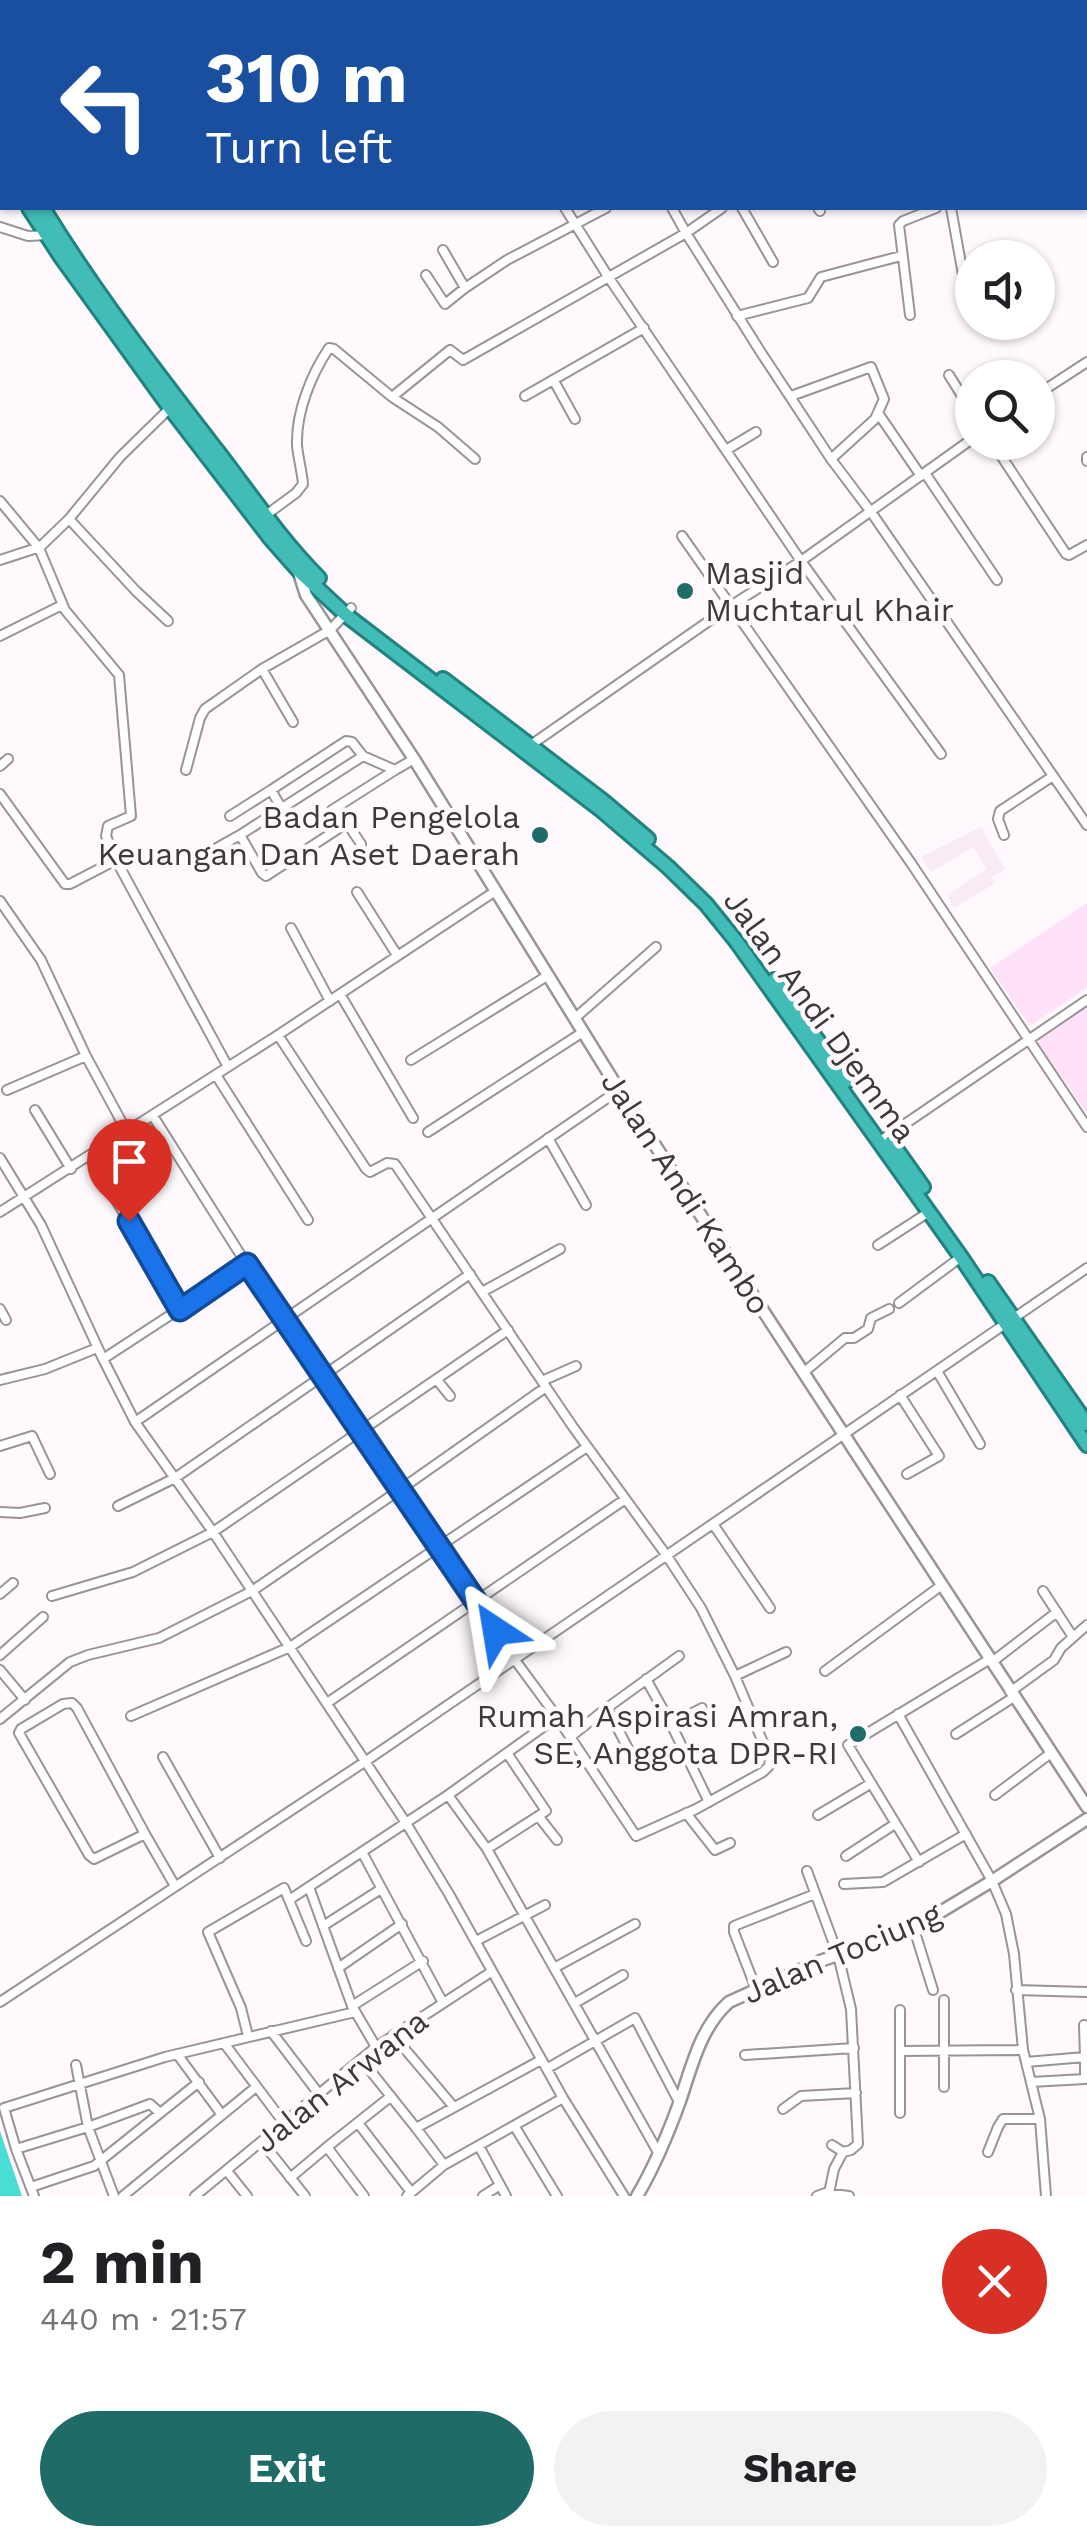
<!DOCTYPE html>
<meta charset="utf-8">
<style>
:root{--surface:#fff;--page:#f2f2f2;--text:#202124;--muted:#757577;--accent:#1f6b67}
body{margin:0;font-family:"Work Sans",sans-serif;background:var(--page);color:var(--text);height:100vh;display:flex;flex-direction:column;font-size:38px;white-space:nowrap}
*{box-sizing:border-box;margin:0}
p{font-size:32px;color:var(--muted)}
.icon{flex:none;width:55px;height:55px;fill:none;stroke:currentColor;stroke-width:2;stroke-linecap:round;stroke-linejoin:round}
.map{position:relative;height:2196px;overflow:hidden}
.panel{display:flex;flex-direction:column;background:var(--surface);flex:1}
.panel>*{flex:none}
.guide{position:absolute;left:0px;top:0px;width:1088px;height:210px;box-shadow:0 2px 8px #0004;background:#1a4fa0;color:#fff;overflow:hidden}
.fabs{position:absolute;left:955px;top:240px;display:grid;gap:20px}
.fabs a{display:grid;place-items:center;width:100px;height:100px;border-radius:50%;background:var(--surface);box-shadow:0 2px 8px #0004;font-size:50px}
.pin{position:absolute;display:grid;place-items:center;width:85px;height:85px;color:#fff;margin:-102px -42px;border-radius:50% 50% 50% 0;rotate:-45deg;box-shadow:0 0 10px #0007}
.pin .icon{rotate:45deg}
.me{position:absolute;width:110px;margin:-55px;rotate:327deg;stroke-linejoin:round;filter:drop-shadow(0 0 8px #0008)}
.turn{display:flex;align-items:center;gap:35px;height:210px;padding:0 40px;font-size:45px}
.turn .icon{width:130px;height:130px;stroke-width:2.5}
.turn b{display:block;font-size:70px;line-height:85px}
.round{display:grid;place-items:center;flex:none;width:105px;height:105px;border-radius:52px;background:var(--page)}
.overview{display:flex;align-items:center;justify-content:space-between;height:170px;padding:0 40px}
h1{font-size:60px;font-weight:700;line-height:75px}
.primary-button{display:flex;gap:20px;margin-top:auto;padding:20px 40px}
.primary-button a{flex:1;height:115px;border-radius:60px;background:var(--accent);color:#fff;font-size:40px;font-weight:700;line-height:115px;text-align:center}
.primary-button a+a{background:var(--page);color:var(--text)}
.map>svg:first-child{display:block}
</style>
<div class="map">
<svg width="1087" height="2196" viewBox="0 0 1087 2196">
<rect width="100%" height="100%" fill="#fff9fe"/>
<!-- built -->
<path fill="#f9ebf6" d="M981 827 1005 869 992 877 994 884 954 908 947 895 986 869 974 847 931 872 921 857Z"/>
<!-- green -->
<path fill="#ffe1f9" d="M413 0H682L681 2H413Z
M1087 903V988L1030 1026 990 968Z
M1087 1005V1113L1036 1040Z"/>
<!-- water -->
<path fill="#4addd6" d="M0 2131 22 2196H0Z"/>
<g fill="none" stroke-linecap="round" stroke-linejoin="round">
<!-- minor casing -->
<g stroke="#9a9398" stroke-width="12">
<path id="minor" d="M688 2 689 0
M565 208 609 278 801 561 941 754
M672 208 686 233 722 208
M742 208 773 262
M818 208 820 211
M951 208 967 297
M0 227 28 236 49 235
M443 250 465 288 507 260 606 208
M426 275 445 304 465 288
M910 315 899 225 903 221 936 208
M737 316 808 298 821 277 901 256
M949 375 972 412
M554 381 575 419
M1038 394 1087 362
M525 396 644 328
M791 396 871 367 884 399 875 419 831 459
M392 397 438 427 475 459
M878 413 921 476
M992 442 1066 554 1069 555 1087 545
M726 450 756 432
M1087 457V461
M925 473 997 580
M0 501 39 548 65 610 119 675 131 816 108 826 106 836 116 860 228 1067
M266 515 296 493 303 484C302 471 298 458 297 445 296 412 311 375 329 348L334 349 392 397 450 350 463 360 686 233 760 351 831 459 871 512 1087 825
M69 519 136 591 168 621
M682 536 911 863 1087 1127
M0 560 40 547 69 519 120 457 170 408
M0 636 62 605
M262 669 293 722
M528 747 732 605 801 561 972 439
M0 766 8 759
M186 770 200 718 205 709 262 669 330 630 351 608
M0 794 65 884H70L116 860
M282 809 271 790 346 741 352 742 363 756
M332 810 395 770
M230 816 271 790
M240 835 262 873 266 876 347 823 361 844
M1004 835 998 819 1000 811 1053 776
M215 849 240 835 363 756 395 770 414 759
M357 892 397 955
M0 901 41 960 86 1056 127 1132
M291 928 330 1001
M340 994 413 1118
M574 1019 656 947
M411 1060 547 976
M216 1075 308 1220
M7 1090 86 1056
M35 1110 71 1169
M153 1116 247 1265 440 1546 515 1660 557 1717 636 1836 696 1809 763 1772 769 1766 770 1759 735 1676 701 1608 667 1556 573 1427 395 1164 387 1163 370 1172 366 1169 278 1035
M428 1132 583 1032
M548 1138 586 1205
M880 1141 1087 1000
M89 1156 149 1254 180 1310
M0 1158 41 1225 103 1359 135 1422 213 1532 406 1823 449 1894 563 2098 624 2196
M0 1212 278 1035 494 892
M878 1245 929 1212
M482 1292 560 1249
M899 1303 961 1257
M0 1309 6 1320
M103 1359 247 1265
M937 1371 980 1444
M803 1373 845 1338H854L868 1329 871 1318 889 1309
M0 1380 45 1369 97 1348
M437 1380 450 1396
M542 1381 576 1366
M900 1395 939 1456 907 1474
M135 1422 619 1090
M0 1446 32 1436 50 1474
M118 1506 175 1478 470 1274
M0 1512 20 1513 45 1508
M713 1524 770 1608
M1043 1591 1073 1637
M0 1594 13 1583
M52 1596 133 1572 213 1532 508 1330
M0 1655 43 1617
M992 1662 1057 1612
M0 1670 25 1700
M825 1671 942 1585
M735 1676 786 1652
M646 1679 671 1724 709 1802
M1010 1692 1054 1660 1061 1648 1087 1625
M72 1703 77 1708 145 1834 94 1859 89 1855 19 1733 21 1729 63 1704Z
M327 1703 624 1500
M898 1714 992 1881 1006 1914 1014 1954 1023 2050 1040 2119 1046 2196
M131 1716 290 1647 587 1447
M0 1719 70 1662 88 1655 159 1638 252 1591 401 1489 546 1387
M671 1724 702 1708
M956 1734 1014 1697
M570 1737 607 1708
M632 1756 607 1708 679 1656
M163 1757 220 1858
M448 1795 487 1849 659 2154
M995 1795 1051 1753
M686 1813 715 1850 730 1843
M818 1815 870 1784
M539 1817 557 1840
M145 1834 175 1886
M487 1849 546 1811 507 1753
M362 1852 443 2003
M846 1856 895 1824
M919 1862 848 1745 990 1659
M807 1871 838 1955 851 2009 858 2144 851 2150 843 2152 832 2145
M844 1884 883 1882 966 1834
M309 1887 352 2006 376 2047
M289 1900 448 1795 557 1717
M323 1926 381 1889
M914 1929 933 1990
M476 1941 545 1905
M338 1968 402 1924
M554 1968 635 1924
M756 1989 734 1932V1926L815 1894
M1016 1990 1087 1992
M944 2000V2087
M0 2002 366 1761 1087 1268
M575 2003 623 1975
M352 2006 423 1961
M900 2010V2113
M271 2031 319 2094
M393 2035 453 2106
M248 2036 241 2008 208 1932 284 1888 306 1941
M224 2043 284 2123
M900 2051 1023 2050
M177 2054 222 2115
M745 2055 854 2048
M361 2059 416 2128 541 2060
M1026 2062 1085 2057 1084 2025
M76 2065 88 2127 114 2196
M548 2068 635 2018 679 2102
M1031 2082 1085 2079V2057
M783 2109 801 2096 856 2093
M358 2123 411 2192
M515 2127 557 2196
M416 2128 444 2165
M262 2142 305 2196
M479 2146 506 2196
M327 2147 390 2097
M16 2149 88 2127 150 2104 160 2113
M988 2152 998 2127 1003 2119H1040
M227 2171 247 2196
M290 2178 327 2147 364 2196
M31 2187 94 2166 199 2082
M829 2193 834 2169 843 2152
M34 2196 16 2149 4 2108 165 2057 355 2012
M123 2196 256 2087
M195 2196 376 2047 491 1972
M407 2196 444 2165 563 2098
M483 2196 500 2185
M817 2196 825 2193 849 2196"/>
</g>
<!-- tertiary casing -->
<g stroke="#9a9398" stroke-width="15">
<path id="tertiary" d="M299 573 306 595 414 759 619 1090 1087 1807
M637 2196C655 2166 668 2134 680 2101 692 2066 700 2028 729 2002L820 1961 907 1932 992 1881 1087 1819"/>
</g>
<!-- trunk casing -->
<g stroke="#21837f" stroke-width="18">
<path id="trunk" d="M0 136 2 140
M0 161 2 165
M29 208 61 257 170 408 270 538 300 572 346 615 600 809 668 867 706 904 736 941 961 1257 1087 1445
M43 208C95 293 157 373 218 452 251 495 281 540 319 578
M443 679 603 801 648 839
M774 980 847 1081
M891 1142 923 1187
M988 1282 1087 1424"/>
</g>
<!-- minor -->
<use href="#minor" stroke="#fff" stroke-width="8"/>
<!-- tertiary -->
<use href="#tertiary" stroke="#fff" stroke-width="10"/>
<!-- trunk -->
<use href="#trunk" stroke="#42bcb6" stroke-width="12"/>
</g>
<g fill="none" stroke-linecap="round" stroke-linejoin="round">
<!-- route casing -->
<g stroke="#114b97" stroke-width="25">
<path id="route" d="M129 1221 180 1310 247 1264 496 1631"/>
</g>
<!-- route -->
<use href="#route" stroke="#1a73e8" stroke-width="18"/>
</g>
<!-- markers -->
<g fill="#1f6b67" stroke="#fff9fe" stroke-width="4">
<circle cx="685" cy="591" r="10"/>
<circle cx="540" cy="835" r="10"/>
<circle cx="858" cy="1734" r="10"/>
</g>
<g text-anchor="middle" stroke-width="9" stroke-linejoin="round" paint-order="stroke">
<!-- poi labels -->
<g font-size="32" fill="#3c393b" stroke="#fff9fe" text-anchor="end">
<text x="705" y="584" text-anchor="start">Masjid<tspan x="705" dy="37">Muchtarul Khair</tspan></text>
<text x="520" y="828">Badan Pengelola<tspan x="520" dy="37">Keuangan Dan Aset Daerah</tspan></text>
<text x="838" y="1727">Rumah Aspirasi Amran,<tspan x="838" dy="37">SE, Anggota DPR-RI</tspan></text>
</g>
<!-- street labels -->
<g font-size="32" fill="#3c393b" stroke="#fff9fe">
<text transform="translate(820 1016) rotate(54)" y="11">Jalan Andi Djemma</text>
<text transform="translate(686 1193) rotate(57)" y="11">Jalan Andi Kambo</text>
<text transform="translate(842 1953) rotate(-23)" y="11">Jalan Tociung</text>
<text transform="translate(341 2081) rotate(-38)" y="11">Jalan Arwana</text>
</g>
</g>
</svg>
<div class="fabs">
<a><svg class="icon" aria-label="sound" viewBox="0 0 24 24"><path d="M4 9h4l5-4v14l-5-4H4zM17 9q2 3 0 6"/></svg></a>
<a><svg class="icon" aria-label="search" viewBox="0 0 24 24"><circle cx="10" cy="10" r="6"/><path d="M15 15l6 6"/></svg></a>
</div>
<div class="pin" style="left:129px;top:1221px;background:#d93025"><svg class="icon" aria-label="arrive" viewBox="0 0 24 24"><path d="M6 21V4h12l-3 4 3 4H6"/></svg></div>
<svg class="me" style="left:496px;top:1631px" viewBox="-20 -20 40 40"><path d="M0-17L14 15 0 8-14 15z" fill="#1a73e8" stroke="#fff" stroke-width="4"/></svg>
<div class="guide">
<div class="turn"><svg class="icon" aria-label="left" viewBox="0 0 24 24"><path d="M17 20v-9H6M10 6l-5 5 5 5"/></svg><div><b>310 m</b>Turn left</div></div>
</div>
</div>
<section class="panel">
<div class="overview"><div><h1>2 min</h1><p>440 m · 21:57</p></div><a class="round" style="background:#d93025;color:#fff"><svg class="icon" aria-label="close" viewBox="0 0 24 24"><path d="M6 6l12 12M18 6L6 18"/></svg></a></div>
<div class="primary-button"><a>Exit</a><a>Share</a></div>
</section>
